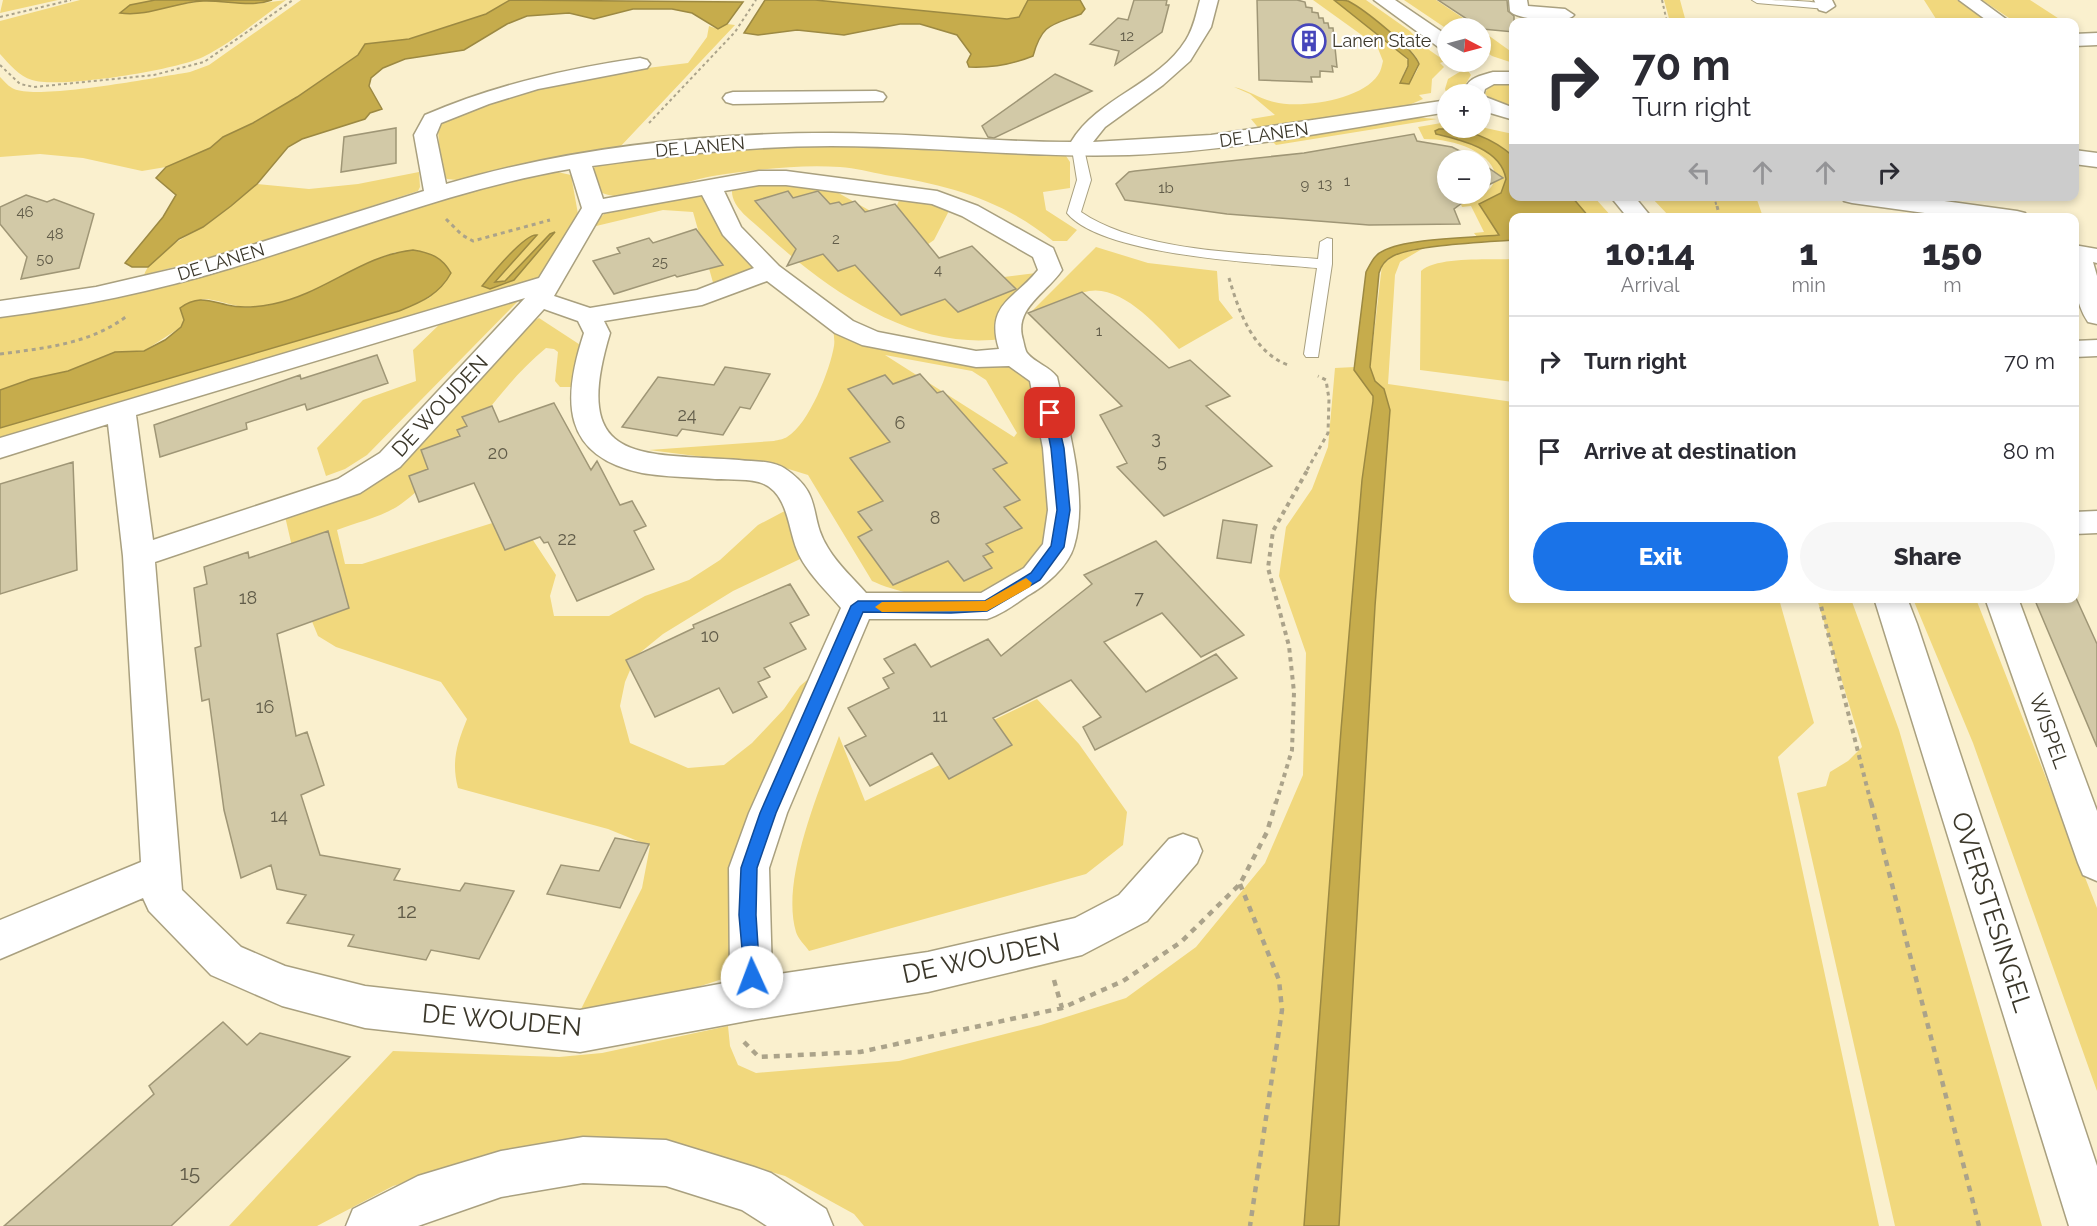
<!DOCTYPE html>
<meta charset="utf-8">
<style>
:root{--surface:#fff;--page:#f7f7f7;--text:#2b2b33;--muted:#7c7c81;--line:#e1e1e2;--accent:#1a73e8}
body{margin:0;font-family:Raleway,sans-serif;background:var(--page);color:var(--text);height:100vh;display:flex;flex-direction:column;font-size:22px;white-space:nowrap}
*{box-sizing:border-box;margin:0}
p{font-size:20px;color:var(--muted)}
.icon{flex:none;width:33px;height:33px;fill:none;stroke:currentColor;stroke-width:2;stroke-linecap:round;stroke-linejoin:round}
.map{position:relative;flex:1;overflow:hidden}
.side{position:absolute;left:1509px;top:213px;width:570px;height:390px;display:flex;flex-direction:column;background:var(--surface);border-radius:12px;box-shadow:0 3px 9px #0003}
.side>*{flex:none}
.banner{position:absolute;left:1509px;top:18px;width:570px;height:183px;border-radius:12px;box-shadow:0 3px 9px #0003;background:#fff;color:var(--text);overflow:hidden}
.needle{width:39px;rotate:96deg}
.tools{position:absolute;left:1437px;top:18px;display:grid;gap:12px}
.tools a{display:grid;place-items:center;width:54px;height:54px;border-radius:50%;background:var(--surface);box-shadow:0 3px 9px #0003;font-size:30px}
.pin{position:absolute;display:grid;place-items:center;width:51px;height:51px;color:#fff;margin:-26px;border-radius:12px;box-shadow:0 3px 9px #0006}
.me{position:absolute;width:66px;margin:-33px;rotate:358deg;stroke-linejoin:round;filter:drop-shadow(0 0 4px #0008)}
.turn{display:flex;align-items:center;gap:21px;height:126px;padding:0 24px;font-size:27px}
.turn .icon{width:78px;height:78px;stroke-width:2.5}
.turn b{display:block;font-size:42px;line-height:51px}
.lanes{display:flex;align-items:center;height:57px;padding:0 24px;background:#0003;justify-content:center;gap:30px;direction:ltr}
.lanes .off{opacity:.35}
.eta{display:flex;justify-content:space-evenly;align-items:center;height:102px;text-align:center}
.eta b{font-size:36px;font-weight:800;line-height:42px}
.primary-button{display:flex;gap:12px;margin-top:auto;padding:12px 24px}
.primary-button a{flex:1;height:69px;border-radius:36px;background:var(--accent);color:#fff;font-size:24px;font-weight:800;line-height:69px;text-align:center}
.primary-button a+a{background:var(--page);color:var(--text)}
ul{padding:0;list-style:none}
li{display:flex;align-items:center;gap:18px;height:90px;padding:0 24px;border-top:2px solid var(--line)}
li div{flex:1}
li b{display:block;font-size:22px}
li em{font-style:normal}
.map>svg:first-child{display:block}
</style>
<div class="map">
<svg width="2097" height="1226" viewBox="0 0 2097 1226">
<rect width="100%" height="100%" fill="#faf0ce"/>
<!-- green -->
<path fill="#f1d87d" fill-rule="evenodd" d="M3 0H58L0 13Z
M80 0H155L130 5 184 4 202 1 255 4 286 0C259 19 232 43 203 57 176 70 59 89 32 80 19 76 9 64 0 54V21Z
M301 0H510L486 14 409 39 365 44 358 55 297 97 253 123 223 137 210 148 166 167 142 171 83 158 40 154 0 157V77C4 81 9 87 14 89 39 100 159 77 190 72L209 65Z
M815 0H1028L1019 17 1007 19Z
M1313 0H1334L1401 53 1409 62 1403 75 1409 84C1412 78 1420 69 1419 62 1417 50 1359 9 1346 0H1366L1410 31 1425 47 1445 61 1440 63 1444 67 1432 79 1431 93 1419 95 1423 99 1402 108 1261 131 1251 119 1275 115 1250 94 1234 87C1248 90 1260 99 1274 102 1300 109 1362 100 1378 75 1381 71 1382 65 1383 61L1377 46Z
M1404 0H1436L1478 28 1447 29Z
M1664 0H1680L1686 22H1670Z
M1924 0H1957L1990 22H1938Z
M1982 0H2030L2064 22H2015Z
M727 24 735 25 619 148 457 180 447 179 441 173 438 130 443 121 521 91 623 71 688 63 707 37 709 26 718 29Z
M1481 30 1513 53V63L1492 56 1481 48Z
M1466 68 1471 75 1461 92 1447 95 1445 89 1448 79Z
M1513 82V108L1495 102 1485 94 1489 85Z
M1412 117 1437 119 1276 145 1271 140Z
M1447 122 1448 128 1481 127 1513 134V156C1492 138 1466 128 1439 129L1437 135C1462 140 1501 149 1506 179L1501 193 1479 205 1499 235 1477 237 1474 233 1484 232 1471 206 1462 207 1460 202C1499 196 1509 168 1471 149 1456 142 1440 139 1424 139L1418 127Z
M831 146 1066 156 1070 162V188L1043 192 1046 210 1077 230 1067 241H1053C1003 200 948 185 885 175 871 172 855 168 840 167 798 164 755 170 713 176 675 182 630 210 594 189L590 172 595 167 610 162 736 149Z
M553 171 571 175 578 214 576 225 540 281 0 440V428L399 311 431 297 396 252C346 267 306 305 251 307 234 308 219 299 202 299L181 327 144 351 115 352 68 371 31 379 0 390V315L65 306 439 198Z
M419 172 420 187 418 191 227 253 144 275C154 249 184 240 205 225 223 213 240 198 257 184L309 189 358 184Z
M810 177 890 222 903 191 953 203 934 240 908 258 900 290 1052 271 1005 339C992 340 980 341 968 340 892 336 818 282 764 232 753 221 731 208 732 190L740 184Z
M691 194 708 197 759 267 714 286 693 212 663 210 592 227 604 214Z
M1572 197H1594L1612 217H1589Z
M1651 197H1756L1763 217H1670Z
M1096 247 1148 263 1217 271 1219 300 1233 318 1179 349C1159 327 1122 285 1089 291 1070 295 1051 305 1032 311Z
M1422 249 1400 262 1395 275 1388 384 1513 402 1514 598 1779 599 1814 723 1778 757 1879 1226H1339L1375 606 1390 410 1384 389 1375 381 1370 367 1382 265 1396 254Z
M1513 259V382L1420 370 1421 271C1437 256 1491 260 1513 259Z
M521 298 367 455 345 469 326 476 317 448 363 400 416 381 413 350 442 322Z
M834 309 886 339 1001 362 1029 372 1039 390C1042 422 1044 454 1047 486 1048 498 1052 514 1050 526 1044 562 1005 593 970 598 941 602 898 593 872 581L808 475 782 467 649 450 774 441C778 440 784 439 787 437 809 424 830 370 834 346 836 333 828 320 834 309ZM885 355 972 371 986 380 1017 433 1014 437Z
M539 318 588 350 591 387H560L555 381 558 352 554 349 546 348C492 392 458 462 401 504 383 517 357 522 337 530L345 564H362L505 519 521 522 556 575 550 596 554 616H609L645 596 689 580 720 560 758 525 796 505 821 549 733 591 663 634 636 656 625 682 620 706 630 743 688 768 724 765 752 743 784 709 800 686 813 675 769 859 756 968 658 1000 576 1019 642 888 650 846 608 829 458 788C451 761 457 744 467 719L441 682 336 647 318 636 306 607 284 512 336 498 529 324Z
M1355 367 1354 370 1373 396V401L1362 480 1341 730 1304 1226H864L854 1214 785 1176 684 1146 522 1150 393 1186 317 1226H229L393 1051 559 1057 602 1053 728 1026 730 1046 738 1065 756 1073 899 1061 1041 1025 1126 998 1196 947 1265 863 1303 775 1306 653 1279 576 1286 527 1312 489 1328 447 1335 368Z
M1817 599H1851L1899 730 2042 1226H1895L1797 793 1826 786 1830 772 1848 761 1862 747Z
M1913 599H1976L2097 908V1091L1973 743Z
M1037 699 1079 744 1127 812 1123 845 1086 874 809 951C805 945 798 939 796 932 780 879 821 787 839 736L865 801 981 745 973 730Z"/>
<!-- water -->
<path fill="#c6ac4c" stroke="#9c8942" stroke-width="1.5" d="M155 0H272C250 8 226 0 203 1 175 2 149 17 120 13L130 5Z
M510 0 743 2 727 24 718 29 692 13 672 9H633L594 19 569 13 527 16 507 24 464 50 405 59 383 68 371 78 369 86 382 109 370 113 365 119 302 139 288 147 257 184 231 206 203 227 179 239 148 267H132L125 263 163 217 176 195 156 178 166 167 210 148 223 137 253 123 297 97 358 55 365 44 409 39 486 14Z
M765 0H815L1007 19 1019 17 1028 0H1080L1085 9 1081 14C1052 25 1042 23 1033 56 1011 65 992 68 969 67L967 62 971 54 957 35 920 24H900L844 35 797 30 758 35 744 33Z
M1334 0C1339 0 1344 0 1348 1 1364 9 1414 49 1419 64L1409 84 1400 83 1408 66V59Z
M1439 129C1466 128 1492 138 1513 156L1514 196 1572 197 1589 217 1514 218 1513 240C1486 242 1415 245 1393 256 1385 260 1381 265 1379 273L1370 367 1375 381 1384 389 1390 410 1375 606 1339 1226H1304L1341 730 1362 480 1373 401V396L1354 370 1366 272C1371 263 1374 255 1383 251 1407 238 1470 238 1499 235L1479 204 1501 193 1506 179C1501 149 1462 140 1436 134L1435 131Z
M555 232 514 280 490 289 482 286C491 275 525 233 537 235L495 282 505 281 550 234Z
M413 250C431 253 442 257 451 273 439 295 421 302 399 311L0 428V390L31 379 68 371 115 352 144 351 165 340 181 327 184 320 180 308C198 295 209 301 227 305 242 309 258 307 273 304 324 294 362 255 413 250Z"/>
<!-- building -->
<path fill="#d2c9a7" stroke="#9f9676" stroke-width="1.5" d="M1134 0H1167L1166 5H1169L1162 32 1115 65 1119 51 1090 44 1118 18 1128 20Z
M1257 0H1297L1305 2 1306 7 1312 8V12L1318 13 1319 18H1323L1324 23H1328L1329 28H1333L1337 67 1332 66 1333 72 1320 71V77H1311L1312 82 1259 80Z
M1438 0H1507L1508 11 1514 16V32L1482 29Z
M1055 74 1092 91 994 138 988 137 982 126Z
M396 128V163L341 172 344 137Z
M1414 134 1417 141 1452 147 1478 160H1448V194H1474L1454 209 1460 224 1369 225 1227 214 1125 200 1116 184 1129 172 1135 171 1304 153Z
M1480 162 1503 178 1480 189Z
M788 191 793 198 818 191 830 204 839 202 842 205 855 201 865 212 895 204 939 258 972 246 1016 289 958 312 945 299 901 315 855 265 838 271 823 254 787 266 796 249 755 201Z
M26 195 47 202 54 199 94 214 79 268 21 279 27 257 0 224V207Z
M696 229 723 265 677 277 675 275 614 294 593 261 620 253 617 248 649 238 653 243Z
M1082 292 1169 368 1190 360 1230 396 1206 406 1272 466 1164 516 1117 467 1127 463 1100 415 1122 406 1028 313Z
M377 355 388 383 307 410 305 404 246 423 247 429 160 457 154 425 300 375 301 379Z
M725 367 770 374 750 409 740 407 723 435 682 429 677 436 622 427 658 377 714 385Z
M920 374 937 393 943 391 1007 463 993 469 1020 500 1004 507 1022 528 986 544 993 552 983 556 992 568 964 581 948 561 893 585 858 537 872 530 858 512 883 501 850 458 890 442 848 389 885 375 893 384Z
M554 403 591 470 597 461 620 505 632 501 646 526 634 531 654 569 577 601 548 542 544 543 540 537 505 550 474 483 419 502 409 476 428 469 421 450 460 436 457 430 467 426 462 417 492 406 499 422Z
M73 462 77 570 0 594V484Z
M1223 520 1257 525 1251 563 1217 558Z
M328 531 349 608 277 634 296 736 307 732 324 785 301 795 320 855 400 869 394 880 460 891 465 883 514 891 479 959 431 950 426 960 348 946 354 935 287 923 306 895 277 889 271 865 241 878 224 810 209 699 202 701 195 648 201 646 194 588 207 584 204 567 248 552 249 558Z
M1156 541 1244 635 1201 657 1162 613 1104 642 1146 692 1216 654 1237 678 1095 750 1083 727 1101 717 1071 680 993 718 1012 745 949 779 932 753 870 786 845 746 866 736 848 708 889 688 883 678 894 673 884 659 915 644 931 667 988 639 1001 656 1092 584 1084 575Z
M790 584 809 615 790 623 806 649 764 668 770 677 758 682 767 697 733 713 719 688 655 717 626 660 694 628 693 625Z
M2034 598H2076L2097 644V747Z
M615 838 649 844 620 908 547 894 561 865 599 871Z
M223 1022 247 1045 260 1033 350 1057 171 1226H4L154 1094 149 1086Z"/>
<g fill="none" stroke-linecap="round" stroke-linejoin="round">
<!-- lane casing -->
<g stroke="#a9a07f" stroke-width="2">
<path id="lane" d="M1752 0C1769 0 1819 0 1831 6L1826 9 1757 3Z
M1078 145 1084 149 1091 180 1081 212C1139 252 1249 253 1318 259L1320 242 1327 238 1332 239V264L1318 357H1306L1304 354 1317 268C1262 263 1102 256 1067 213L1077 180 1072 149Z"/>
</g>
<!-- street casing -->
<g stroke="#a9a07f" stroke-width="3">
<path id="street" d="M1200 0H1218L1211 27 1190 61 1163 85 1105 127 1093 142 1211 135 1448 100V112C1342 129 1236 151 1129 155 1029 158 930 146 831 146 751 146 671 155 592 166L603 199 759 171H786L937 191 978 206 1053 248 1062 270C1047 293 1013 308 1023 340 1024 344 1025 350 1027 353 1035 363 1049 366 1057 377 1068 426 1089 497 1074 546 1068 567 1045 586 1027 596 1014 605 1002 614 987 619H869L787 813 769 868 772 975 928 952 1075 918 1119 895 1169 839 1183 834 1197 839 1202 851 1197 863 1147 921 1082 955 928 992 752 1020 580 1052 365 1028 282 1006 211 975 149 911 143 898 0 959V920L141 862 123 556 108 424 0 458V438L539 278 582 208 570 169C454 189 344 234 231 268 155 291 78 307 0 317V301L96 287 182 267 424 191 414 135 425 115C494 85 566 69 640 58L647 60 650 64 647 68 538 89 489 104 441 123 436 135 446 184C569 148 703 133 831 133 911 133 991 142 1071 142 1098 97 1158 85 1186 40 1194 27 1196 14 1200 0ZM759 185H786L932 204 962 216 1033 257 1038 270C1014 300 985 304 999 349L976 351 878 332 853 321 779 266 741 227 724 191ZM702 195 723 235 754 268 697 290 590 308 554 296 602 213ZM767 281 835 333 862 345 976 367 1009 366 1030 381 1043 448 1048 510 1043 544 1024 568 981 593H866C854 579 838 565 828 548 807 515 825 495 784 468 771 460 753 462 739 460 638 453 570 465 610 333L604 321 702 305ZM525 298 380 453 338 479 153 540 136 415ZM544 309 578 321 584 333C562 400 561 456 642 473 665 477 691 477 715 479 729 480 751 478 764 484 788 495 788 528 797 550 805 571 827 591 841 608L749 813 729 868 730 982 580 1010 365 986 285 966 241 947 182 890 155 562 360 493 400 467Z
M1509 0H1527L1528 6 1565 9 1574 15C1568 24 1516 20 1510 11Z
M1814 0H1832L1835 6 1826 12 1819 10Z
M1959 0H1980L2010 22H1989Z
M876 91 883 93 886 97 883 101 733 104 726 102 723 98 726 94 733 92Z
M2074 150 2097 153V167L2074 164Z
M1841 196H1908L2017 211 2025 213 2028 218H1961L1852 203 1844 201Z
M2074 245 2097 249V263L2093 262 2097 276V324L2088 322C2073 300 2074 271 2074 245Z
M2097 340V356L2074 357V341Z
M2097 511V533L2074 534V512Z
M1985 598H2018L2097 811V881L2083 875 2078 863Z
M583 1137 666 1140 754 1167 771 1173 826 1209 833 1226H767L742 1210 666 1186 583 1183 501 1197 418 1226H346L353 1209 418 1176 501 1151Z"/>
</g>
<!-- secondary casing -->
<g stroke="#a9a07f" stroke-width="3">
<path id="secondary" d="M1374 0H1395L1448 36V51L1441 49Z
M2097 33V45L2074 46V34Z
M1493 72H1514V84H1494L1485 89 1483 96 1514 108V120L1480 110V94H1464C1466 78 1479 76 1493 72Z
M1610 196H1634L1652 218H1628Z
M1874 598H1907L1917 624 2097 1166V1226H2069Z"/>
</g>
<!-- path-far3 -->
<path stroke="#aba38a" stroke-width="2" stroke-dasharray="3 3" stroke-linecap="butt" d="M1662 0 1667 22
M0 17 71 0
M0 65 20 84 34 87 154 75 204 62 293 0
M649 123 735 32 756 0
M1714 196 1717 208"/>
<!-- path-far2 -->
<path stroke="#aba38a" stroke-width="3" stroke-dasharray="4 4" stroke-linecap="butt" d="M1717 206 1720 218
M446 219 462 235 473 241 550 220
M1229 278C1239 312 1253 352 1288 365
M0 354C45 348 90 344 127 316
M1307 470 1328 433 1329 399 1326 380 1318 376"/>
<!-- path-far1 -->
<path stroke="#aba38a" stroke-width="4" stroke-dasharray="4.5 4.5" stroke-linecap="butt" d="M1819 598 1871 803
M1276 803 1292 750 1294 692 1289 646 1268 568 1273 531 1308 469"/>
<!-- path -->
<path stroke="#aba38a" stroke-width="4.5" stroke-dasharray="6 6" stroke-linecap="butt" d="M1871 802 1979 1226
M1240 884 1279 980 1282 1010 1250 1226
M1054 980 1062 1008
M744 1042 759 1057 860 1052 1062 1008 1123 981 1181 942 1240 884 1267 832 1276 802"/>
<!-- lane -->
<use href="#lane" fill="#fff" fill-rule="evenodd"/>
<!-- street -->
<use href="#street" fill="#fff" fill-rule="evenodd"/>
<!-- secondary -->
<use href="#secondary" fill="#fff" fill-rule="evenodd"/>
</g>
<!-- route -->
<path fill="#1a73e8" stroke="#114b97" stroke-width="1.5" d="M1050 409 1056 413 1064 448 1070 510 1064 547 1040 580 987 611 951 613 863 612 776 813 757 868 756 915 760 977 758 983 752 986 745 983 739 915 741 868 760 813 851 606 858 601H985L1031 573 1051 546 1057 510 1051 448 1044 413Z"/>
<!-- slow -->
<path fill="#f59e0b" d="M1026 578 1032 583 1030 587 987 611 882 612 875 607 882 602 985 601Z"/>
<!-- icons -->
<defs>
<g id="building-ring" transform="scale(1.725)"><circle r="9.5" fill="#fff" stroke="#4646bb" stroke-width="1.5"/><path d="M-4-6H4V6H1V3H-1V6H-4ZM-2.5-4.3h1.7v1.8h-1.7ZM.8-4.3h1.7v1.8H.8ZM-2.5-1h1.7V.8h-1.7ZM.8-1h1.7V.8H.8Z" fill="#4646bb"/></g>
</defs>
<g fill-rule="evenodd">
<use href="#building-ring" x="1309" y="41"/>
</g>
<g text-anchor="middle" stroke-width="4.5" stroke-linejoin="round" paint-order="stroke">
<!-- far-number labels -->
<g font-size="15" fill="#615c49">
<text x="1127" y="41">12</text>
<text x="1347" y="186">1</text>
<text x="1325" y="189">13</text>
<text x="1305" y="190">9</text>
<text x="1166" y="193">1b</text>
<text x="25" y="217">46</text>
<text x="55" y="239">48</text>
<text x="836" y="244">2</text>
<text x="45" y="264">50</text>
<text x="660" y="267">25</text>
<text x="938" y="275">4</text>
<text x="1099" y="336">1</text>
</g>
<!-- far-poi labels -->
<g font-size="18" fill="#3b372a" stroke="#fff" text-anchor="start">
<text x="1332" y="47">Lanen State</text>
</g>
<!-- far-street labels -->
<g font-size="18" fill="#3b372a" stroke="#fff">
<text transform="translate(1264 135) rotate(-8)" y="6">DE LANEN</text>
<text transform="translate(700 147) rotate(-5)" y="6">DE LANEN</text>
<text transform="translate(221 262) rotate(-17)" y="6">DE LANEN</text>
</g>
<!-- number labels -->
<g font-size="18" fill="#615c49">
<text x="687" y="421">24</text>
<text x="900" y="429">6</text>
<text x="1156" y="444">3</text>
<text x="498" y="459">20</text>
<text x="1162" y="467">5</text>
<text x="935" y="524">8</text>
<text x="567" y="545">22</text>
<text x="248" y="604">18</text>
<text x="1139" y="604">7</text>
<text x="710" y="642">10</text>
<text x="265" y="713">16</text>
<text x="940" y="722">11</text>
<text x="279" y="822">14</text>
</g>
<!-- street labels -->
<g font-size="21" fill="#3b372a" stroke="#fff">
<text transform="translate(440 406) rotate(-47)" y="7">DE WOUDEN</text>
<text transform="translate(2049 731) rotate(70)" y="7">WISPEL</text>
</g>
<!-- near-number labels -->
<g font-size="21" fill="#615c49">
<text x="407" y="918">12</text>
<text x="190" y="1180">15</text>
</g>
<!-- near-street labels -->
<g font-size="26" fill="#3b372a" stroke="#fff">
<text transform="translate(1992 912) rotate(72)" y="9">OVERSTESINGEL</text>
<text transform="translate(981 958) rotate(-12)" y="9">DE WOUDEN</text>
<text transform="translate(502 1020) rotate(5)" y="9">DE WOUDEN</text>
</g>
</g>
</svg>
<div class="tools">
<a><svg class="needle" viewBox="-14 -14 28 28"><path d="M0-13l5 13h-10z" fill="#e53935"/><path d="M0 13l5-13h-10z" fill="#7c7c81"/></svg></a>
<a>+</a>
<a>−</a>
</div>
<div class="pin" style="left:1050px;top:413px;background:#d93025"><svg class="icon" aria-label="arrive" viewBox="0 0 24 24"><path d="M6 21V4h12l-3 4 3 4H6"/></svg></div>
<svg class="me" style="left:752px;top:977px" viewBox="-20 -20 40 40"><circle r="19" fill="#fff"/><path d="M0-13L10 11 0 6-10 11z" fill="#1a73e8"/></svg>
<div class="banner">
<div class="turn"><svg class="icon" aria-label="right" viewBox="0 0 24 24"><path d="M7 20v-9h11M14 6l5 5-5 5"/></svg><div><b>70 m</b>Turn right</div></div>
<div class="lanes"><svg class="icon off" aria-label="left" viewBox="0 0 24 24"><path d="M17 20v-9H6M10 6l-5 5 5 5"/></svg><svg class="icon off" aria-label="ahead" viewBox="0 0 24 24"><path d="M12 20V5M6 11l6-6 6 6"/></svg><svg class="icon off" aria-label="ahead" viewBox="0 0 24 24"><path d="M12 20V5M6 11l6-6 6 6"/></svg><svg class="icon" aria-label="right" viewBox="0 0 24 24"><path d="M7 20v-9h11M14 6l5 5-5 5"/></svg></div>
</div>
<section class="side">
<div class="eta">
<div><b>10:14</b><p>Arrival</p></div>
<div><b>1</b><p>min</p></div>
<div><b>150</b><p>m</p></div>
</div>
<ul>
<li><svg class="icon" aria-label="right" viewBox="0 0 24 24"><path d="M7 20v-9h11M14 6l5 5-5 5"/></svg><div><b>Turn right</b></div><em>70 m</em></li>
<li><svg class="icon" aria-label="arrive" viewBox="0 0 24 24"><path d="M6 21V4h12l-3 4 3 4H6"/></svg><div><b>Arrive at destination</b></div><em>80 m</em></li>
</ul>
<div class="primary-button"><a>Exit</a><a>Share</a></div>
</section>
</div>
